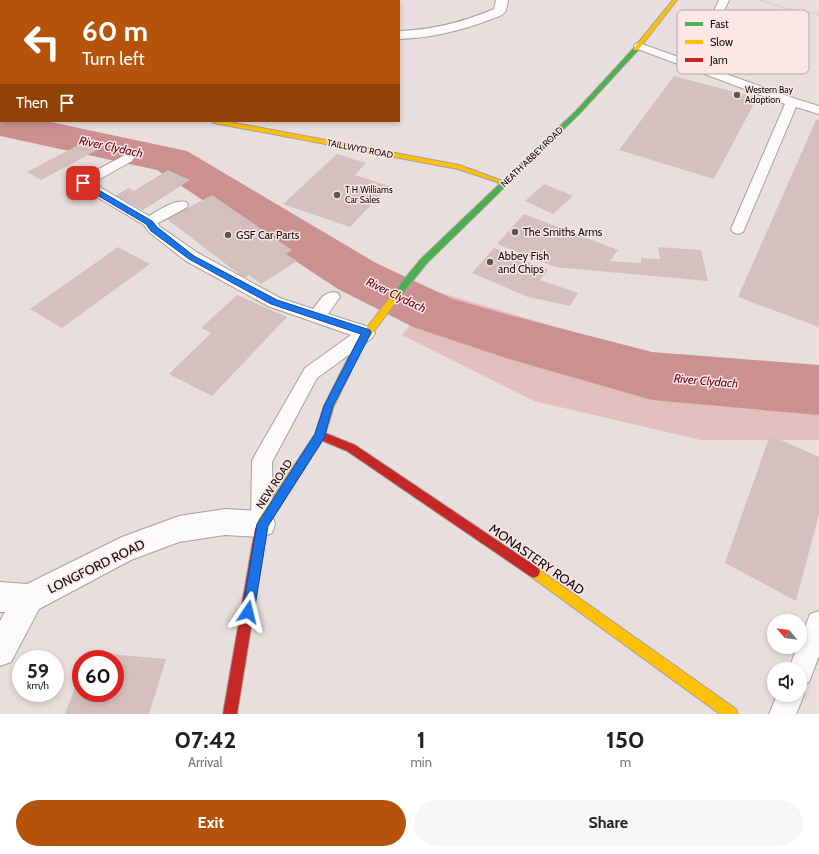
<!DOCTYPE html>
<style>
:root{--surface:#fff;--page:#f6f6f6;--text:#202124;--muted:#757577;--accent:#b45309}
body{margin:0;font-family:Cabin,sans-serif;background:var(--page);color:var(--text);height:100vh;display:flex;flex-direction:column;font-size:15px;white-space:nowrap}
*{box-sizing:border-box;margin:0}
p{font-size:13px;color:var(--muted)}
.icon{flex:none;width:22px;height:22px;fill:none;stroke:currentColor;stroke-width:2;stroke-linecap:round;stroke-linejoin:round}
.map{position:relative;height:714px;overflow:hidden}
.side{display:flex;flex-direction:column;background:var(--surface);flex:1}
.side>*{flex:none}
.guide{position:absolute;left:0px;top:0px;width:400px;height:122px;box-shadow:0 2px 6px #0003;background:#b45309;color:#fff;overflow:hidden}
.needle{width:26px;rotate:299deg}
.controls{position:absolute;left:767px;top:614px;display:grid;gap:8px}
.controls a{display:grid;place-items:center;width:40px;height:40px;border-radius:50%;background:var(--surface);box-shadow:0 2px 6px #0003;font-size:20px}
.speed{position:absolute;left:12px;top:650px;display:flex;gap:8px;font-size:20px;font-weight:700;text-align:center}
.speed>*{display:grid;place-content:center;width:52px;height:52px;border-radius:50%;background:var(--surface);box-shadow:0 2px 6px #0003;line-height:1}
.speed small{font-size:10px;font-weight:400}
.speed .limit{border:6px solid #d22;background:#fff;color:#111}
.pin{position:absolute;display:grid;place-items:center;width:34px;height:34px;color:#fff;margin:-17px;border-radius:8px;box-shadow:0 2px 6px #0006}
.me{position:absolute;width:44px;margin:-22px;rotate:10deg;stroke-linejoin:round;filter:drop-shadow(0 0 3px #0008)}
.turn{display:flex;align-items:center;gap:14px;height:84px;padding:0 16px;font-size:18px}
.turn .icon{width:52px;height:52px;stroke-width:2.5}
.turn b{display:block;font-size:28px;line-height:34px}
.then{display:flex;align-items:center;height:38px;padding:0 16px;background:#0003;gap:8px;font-size:15px}
.eta{display:flex;justify-content:space-evenly;align-items:center;height:68px;text-align:center}
.eta b{font-size:24px;font-weight:700;line-height:28px}
.button{display:flex;gap:8px;margin-top:auto;padding:8px 16px}
.button a{flex:1;height:46px;border-radius:24px;background:var(--accent);color:#fff;font-size:16px;font-weight:700;line-height:46px;text-align:center}
.button a+a{background:var(--page);color:var(--text)}
.map>svg:first-child{display:block}
</style>
<div class="map">
<svg width="819" height="714" viewBox="0 0 819 714">
<rect width="100%" height="100%" fill="#e9dede"/>
<!-- green -->
<path fill="#e2bebe" d="M438 292 702 370 819 374V440H701L534 401 402 335Z"/>
<g fill="none" stroke-linecap="round" stroke-linejoin="round">
<!-- river -->
<path fill="#cb9190" fill-rule="evenodd" d="M0 112 1 121H46L187 151 376 263 453 299 509 315 652 352 819 365V415L652 400 509 359 413 327 338 289 157 170 0 136Z"/>
</g>
<!-- building -->
<path fill="#d4bfbf" d="M674 76 757 98 714 179 619 150Z
M816 120H819V327L738 297Z
M82 143 97 150 41 180 27 172Z
M337 154 366 163 355 175 389 186 350 227 283 204Z
M168 170 190 180 143 210 115 196 128 188 134 191Z
M544 184 573 196 553 214 525 201Z
M212 195 292 250 286 254 297 261 261 284 249 275 244 278 167 219Z
M524 214 618 250 610 261 641 263V258L660 259 658 247 701 250 708 281 555 267 497 244Z
M118 247 150 264 62 328 30 309Z
M494 248 548 270 540 280 578 293 570 306 528 297 472 273Z
M237 295 287 317 212 396 169 374 211 333 201 328Z
M770 435 819 457V514L796 601 725 563Z
M88 652 166 659 149 714H65L81 671V693H115V659H85Z"/>
<g fill="none" stroke-linecap="round" stroke-linejoin="round">
<!-- lane casing -->
<g stroke="#a79f9f" stroke-width="2">
<path id="lane" d="M719 0H729L714 32 713 41H705L704 32Z
M639 43 796 99 819 106V114L796 107 743 232 738 234 733 232 731 229 785 104 635 48 634 46 635 44Z
M127 154 132 155 134 158 132 161 93 183 149 216C160 210 174 199 186 202L188 205 186 208 158 223 159 226 198 253 280 298 313 309C320 300 325 289 338 293L340 297 328 314 372 328 375 333 372 338 317 378 272 462 273 523 270 530 262 533 254 530 251 523 252 461 255 455 305 368 351 335 268 306 186 261 149 232 144 225 78 186 76 183 78 180Z
M819 611V656L809 682 800 686 804 695 796 714H769L777 695H800V669H789L797 647H800V640L810 614Z"/>
</g>
<!-- street casing -->
<g stroke="#a79f9f" stroke-width="2">
<path id="street" d="M206 0H218L205 1Z
M496 0H508C507 4 507 9 505 12 503 16 493 18 489 20 460 31 430 38 399 39V31C433 30 463 22 494 9Z
M0 1H1V9H0Z
M0 64H1V73H0Z
M225 509 262 511 272 515 275 524 272 533 262 537 225 535 179 542 131 560 39 609 11 662 0 666V621L5 612H0V582L27 584 122 537 179 516Z"/>
</g>
<!-- fast casing -->
<g stroke="#a79f9f" stroke-width="2">
<path id="fast" d="M634 48 639 49 580 113 427 263 401 295H395L394 293 395 291 421 259 576 111Z"/>
</g>
<!-- slow casing -->
<g stroke="#a79f9f" stroke-width="2">
<path id="slow" d="M673 0H677L638 50H634V48Z
M211 121H224L459 165 508 183 507 184H503L458 169 214 123Z
M398 290 402 293 401 295 363 346 334 406 324 438 267 526 265 533 261 534 257 533 255 529 258 520 315 434 324 406 356 342 395 291Z
M534 566 736 709 738 714H720L530 576 528 572 530 568Z"/>
</g>
<!-- jam casing -->
<g stroke="#a79f9f" stroke-width="2">
<path id="jam" d="M320 431 355 445 538 568 540 572 538 576 534 578 530 576 347 451 316 438 315 435 316 432Z
M261 524 265 525 267 529 237 714H223L255 529 257 525Z"/>
</g>
<!-- path -->
<path stroke="#c5c1c1" stroke-width="1.5" stroke-dasharray="1 1" stroke-linecap="butt" d="M760 0 791 10 819 14"/>
<!-- lane -->
<use href="#lane" fill="#fcfafa" fill-rule="evenodd"/>
<!-- street -->
<use href="#street" fill="#fcfafa" fill-rule="evenodd"/>
<!-- fast -->
<use href="#fast" fill="#4caf50" fill-rule="evenodd"/>
<!-- slow -->
<use href="#slow" fill="#ffc107" fill-rule="evenodd"/>
<!-- jam -->
<use href="#jam" fill="#c62828" fill-rule="evenodd"/>
</g>
<!-- route -->
<path fill="#1a73e8" stroke="#114b97" d="M83 181 152 221 157 227 194 256 277 300 370 330 371 333 333 406 324 438 268 526 254 612 252 616 248 618 243 616 242 612 257 524 315 434 324 406 361 334 271 304 189 259 151 231 146 224 80 185V182Z"/>
<!-- markers -->
<g fill="#5e5656" stroke="#fbe7e6" stroke-width="1.5">
<circle cx="737" cy="95" r="4"/>
<circle cx="337" cy="195" r="4"/>
<circle cx="515" cy="232" r="4"/>
<circle cx="228" cy="235" r="4"/>
<circle cx="490" cy="262" r="4"/>
</g>
<g text-anchor="middle" stroke-width="3" stroke-linejoin="round" paint-order="stroke">
<!-- far-poi labels -->
<g font-size="9" fill="#130c0c" stroke="#fbe7e6" text-anchor="start">
<text x="745" y="93">Western Bay<tspan x="745" dy="10">Adoption</tspan></text>
<text x="345" y="193">T H Williams<tspan x="345" dy="10">Car Sales</tspan></text>
</g>
<!-- far-street labels -->
<g font-size="9" fill="#130c0c" stroke="#fbe7e6">
<text transform="translate(360 149) rotate(11)" y="3">TAILLWYD ROAD</text>
<text transform="translate(532 157) rotate(-44)" y="3">NEATH ABBEY ROAD</text>
</g>
<!-- poi labels -->
<g font-size="11" fill="#130c0c" stroke="#fbe7e6" text-anchor="start">
<text x="523" y="236">The Smiths Arms</text>
<text x="236" y="239">GSF Car Parts</text>
<text x="498" y="260">Abbey Fish<tspan x="498" dy="13">and Chips</tspan></text>
</g>
<!-- street labels -->
<g font-size="11" fill="#130c0c" stroke="#fbe7e6">
<text transform="translate(274 484) rotate(-57)" y="4">NEW ROAD</text>
</g>
<!-- water labels -->
<g font-size="12" font-style="italic" fill="#670215" stroke="#fbe7e6">
<text transform="translate(111 147) rotate(12)" y="4">River Clydach</text>
<text transform="translate(396 295) rotate(26)" y="4">River Clydach</text>
<text transform="translate(706 381) rotate(5)" y="4">River Clydach</text>
</g>
<!-- near-street labels -->
<g font-size="13" fill="#130c0c" stroke="#fbe7e6">
<text transform="translate(537 559) rotate(35)" y="5">MONASTERY ROAD</text>
<text transform="translate(96 566) rotate(-26)" y="5">LONGFORD ROAD</text>
</g>
</g>
<!-- legend -->
<rect x="677" y="10" width="132" height="64" rx="6" fill="#fbe7e6" stroke="#b5a5a5" stroke-width="1"/>
<rect x="685" y="22" width="18" height="4" fill="#4caf50"/>
<rect x="685" y="40" width="18" height="4" fill="#ffc107"/>
<rect x="685" y="58" width="18" height="4" fill="#c62828"/>
<g font-size="11" fill="#130c0c">
<text x="710" y="28">Fast</text>
<text x="710" y="46">Slow</text>
<text x="710" y="64">Jam</text>
</g>
</svg>
<div class="controls">
<a><svg class="needle" viewBox="-14 -14 28 28"><path d="M0-13l5 13h-10z" fill="#e53935"/><path d="M0 13l5-13h-10z" fill="#757577"/></svg></a>
<a><svg class="icon" aria-label="sound" viewBox="0 0 24 24"><path d="M4 9h4l5-4v14l-5-4H4zM17 9q2 3 0 6"/></svg></a>
</div>
<div class="speed"><div>59<small>km/h</small></div><div class="limit">60</div></div>
<div class="pin" style="left:83px;top:183px;background:#d93025"><svg class="icon" aria-label="arrive" viewBox="0 0 24 24"><path d="M6 21V4h12l-3 4 3 4H6"/></svg></div>
<svg class="me" style="left:248px;top:612px" viewBox="-20 -20 40 40"><path d="M0-17L14 15 0 8-14 15z" fill="#1a73e8" stroke="#fff" stroke-width="4"/></svg>
<div class="guide">
<div class="turn"><svg class="icon" aria-label="left" viewBox="0 0 24 24"><path d="M17 20v-9H6M10 6l-5 5 5 5"/></svg><div><b>60 m</b>Turn left</div></div>
<div class="then">Then<svg class="icon" aria-label="arrive" viewBox="0 0 24 24"><path d="M6 21V4h12l-3 4 3 4H6"/></svg></div>
</div>
</div>
<section class="side">
<div class="eta">
<div><b>07:42</b><p>Arrival</p></div>
<div><b>1</b><p>min</p></div>
<div><b>150</b><p>m</p></div>
</div>
<div class="button"><a>Exit</a><a>Share</a></div>
</section>
